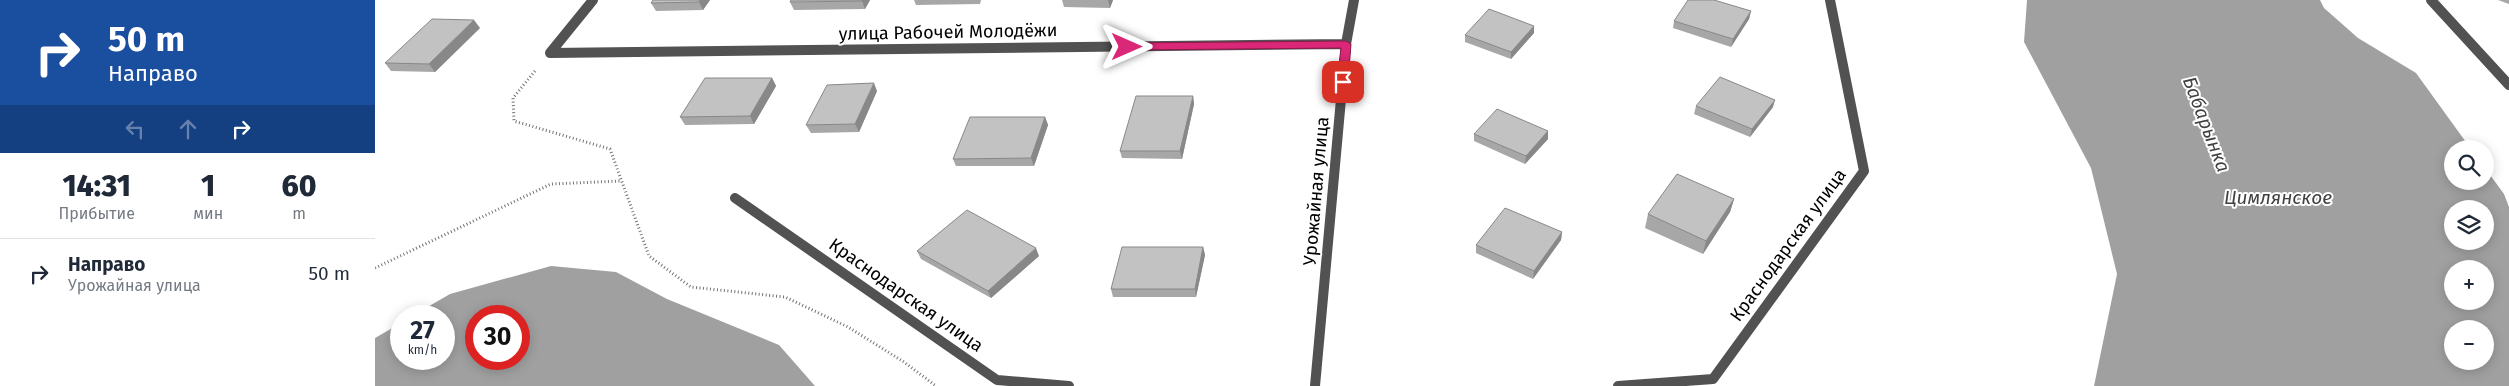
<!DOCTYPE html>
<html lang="ru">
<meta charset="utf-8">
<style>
:root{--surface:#fff;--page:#f6f6f7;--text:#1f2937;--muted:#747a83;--line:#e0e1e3}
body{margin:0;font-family:"Fira Sans",sans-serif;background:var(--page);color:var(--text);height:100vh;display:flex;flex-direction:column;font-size:19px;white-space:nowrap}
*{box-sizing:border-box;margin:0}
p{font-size:16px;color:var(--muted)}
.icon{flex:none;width:28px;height:28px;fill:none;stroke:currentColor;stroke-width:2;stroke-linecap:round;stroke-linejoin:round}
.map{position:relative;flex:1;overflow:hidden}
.side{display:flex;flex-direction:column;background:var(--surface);width:375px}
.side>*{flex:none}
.banner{background:#1a4fa0;color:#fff;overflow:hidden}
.fabs{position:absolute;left:2069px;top:140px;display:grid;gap:10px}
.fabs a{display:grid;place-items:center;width:50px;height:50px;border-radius:50%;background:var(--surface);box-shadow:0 2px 12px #0003;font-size:25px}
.speed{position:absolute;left:15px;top:305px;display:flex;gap:10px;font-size:25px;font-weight:700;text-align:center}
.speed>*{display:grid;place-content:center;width:65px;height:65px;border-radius:50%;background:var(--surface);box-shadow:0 2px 12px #0003;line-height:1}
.speed small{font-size:12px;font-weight:400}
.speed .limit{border:8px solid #d22;background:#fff;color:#111}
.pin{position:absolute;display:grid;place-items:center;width:42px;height:42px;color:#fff;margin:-21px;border-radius:10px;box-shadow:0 2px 8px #0006}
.me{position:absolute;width:55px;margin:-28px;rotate:90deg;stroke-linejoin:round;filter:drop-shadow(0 0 4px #0008)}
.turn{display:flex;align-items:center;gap:18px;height:105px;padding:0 25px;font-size:22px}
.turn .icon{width:65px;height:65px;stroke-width:2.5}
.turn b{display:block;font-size:35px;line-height:42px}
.lanes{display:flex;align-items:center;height:48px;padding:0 25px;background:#0003;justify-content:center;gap:25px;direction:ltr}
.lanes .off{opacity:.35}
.eta{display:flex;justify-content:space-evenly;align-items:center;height:85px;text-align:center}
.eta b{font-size:30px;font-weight:800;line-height:35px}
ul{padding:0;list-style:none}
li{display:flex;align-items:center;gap:15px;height:70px;padding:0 25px;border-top:1px solid var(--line)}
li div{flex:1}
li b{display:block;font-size:19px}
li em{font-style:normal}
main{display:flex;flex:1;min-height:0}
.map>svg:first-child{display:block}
</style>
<main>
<section class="side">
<div class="banner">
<div class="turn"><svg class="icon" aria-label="right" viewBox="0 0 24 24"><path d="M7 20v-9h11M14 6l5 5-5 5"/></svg><div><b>50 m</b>Направо</div></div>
<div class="lanes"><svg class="icon off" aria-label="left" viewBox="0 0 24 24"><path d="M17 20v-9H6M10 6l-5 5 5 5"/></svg><svg class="icon off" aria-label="ahead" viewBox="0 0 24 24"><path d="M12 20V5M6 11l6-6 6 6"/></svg><svg class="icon" aria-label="right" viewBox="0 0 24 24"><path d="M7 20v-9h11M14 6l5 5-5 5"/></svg></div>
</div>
<div class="eta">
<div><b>14:31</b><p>Прибытие</p></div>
<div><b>1</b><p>мин</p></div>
<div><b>60</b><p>m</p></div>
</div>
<ul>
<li><svg class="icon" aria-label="right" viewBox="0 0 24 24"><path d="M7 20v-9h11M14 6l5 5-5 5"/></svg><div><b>Направо</b><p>Урожайная улица</p></div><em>50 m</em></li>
</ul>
</section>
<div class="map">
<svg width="2134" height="386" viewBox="0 0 2134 386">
<rect width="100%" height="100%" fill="#fff"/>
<!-- water -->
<path fill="#a0a0a0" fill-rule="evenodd" d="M1652 0H1945L1949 8 1983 38 2041 73 2096 149H2078V181H2110V168L2129 194 2134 207V386H1719L1742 274 1716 168 1649 42ZM2078 209H2110V241H2078ZM2078 269H2110V301H2078ZM2078 329H2110V361H2078Z
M176 266 241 272 292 299 404 345 440 386H0V338L26 323V359H69V316H37L75 294ZM101 316H144V359H101Z"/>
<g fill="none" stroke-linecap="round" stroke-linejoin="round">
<!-- path -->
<path stroke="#747474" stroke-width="3" stroke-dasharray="1 2.5" stroke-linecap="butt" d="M160 71 138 98 139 121 235 149 274 256 316 287 410 297 473 327 529 362 561 386
M0 268 176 184 245 181"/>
<!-- service -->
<path stroke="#525252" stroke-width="10" d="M2056 0 2134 85"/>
<!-- minor -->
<path stroke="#525252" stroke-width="10" d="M175 53 971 44
M175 53 218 0
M360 198 622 380 694 386
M940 386 971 44 979 0
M1243 386 1338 379 1489 171 1455 0"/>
</g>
<!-- wall -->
<path fill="#a7a7a7" d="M335 0 328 10 281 11 276 3Z
M495 0 490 9 419 10 415 2Z
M539 0H606L605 4 541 5Z
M687 0H738L735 8 689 7Z
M2123 0H2134V4Z
M1376 11 1374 19 1356 47 1298 28 1299 21Z
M105 28 60 72 16 71 10 63Z
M1159 33 1136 59 1090 42V35Z
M397 78 401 86 379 124 310 125 305 117Z
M502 91 484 132 436 133 431 125Z
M818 96 819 104 807 159 747 158 745 151Z
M1321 106 1398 107 1375 137 1319 114Z
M670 117 673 125 659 166H581L578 159Z
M1173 131V139L1150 164 1099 141V134Z
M1359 199 1355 212 1328 254 1270 228 1273 214Z
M1187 232 1186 240 1158 279 1101 253V245Z
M828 247 830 255 821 297H738L736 289Z
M542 251 664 256 616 298 546 259Z"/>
<!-- shaded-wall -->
<path fill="#888" d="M325 0H335L328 10 324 2Z
M487 0H495L490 9 487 1Z
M733 0H738L735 8Z
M1376 11 1374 19 1356 47 1358 39Z
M99 20 105 28 60 72 54 64Z
M1159 26V33L1136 59V52Z
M397 78 401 86 379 124 375 116Z
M499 83 502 91 484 132 480 124Z
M818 96 819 104 807 159 805 151Z
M1400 100 1398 107 1375 137 1377 129Z
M670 117 673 125 659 166 656 158Z
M1173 131V139L1150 164 1151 156Z
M1359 199 1355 212 1328 254 1331 241Z
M1187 232 1186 240 1158 279 1159 271Z
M828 247 830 255 821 297 820 289Z
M661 248 664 256 616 298 613 291Z"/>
<!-- building -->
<path fill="#c2c2c2" stroke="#888" d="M278 0H325L324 2 276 3Z
M416 0H487V1L415 2Z
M1313 0H1339L1376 11 1358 39 1299 21Z
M1114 9 1159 26 1136 52 1090 35Z
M57 19 99 20 54 64 10 63Z
M1345 77 1400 100 1377 129 1321 106Z
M330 78H397L375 116 305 117Z
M499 83 480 124 431 125 452 85Z
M761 96H818L805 151H745Z
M1122 109 1173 131 1151 156 1099 134Z
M595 117H670L656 158 578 159Z
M1302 174 1359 199 1331 241 1273 214Z
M1130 208 1187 232 1159 271 1101 245Z
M592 210 661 248 613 291 542 251Z
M747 247H828L820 289H736Z"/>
<!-- route -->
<path fill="#db2777" stroke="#8e194d" d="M971 41 976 44 973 82 968 86 962 82 966 48 752 50 747 47 752 43Z"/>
<g text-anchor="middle" stroke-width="4" stroke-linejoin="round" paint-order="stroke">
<!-- street labels -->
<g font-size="18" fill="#000" stroke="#fff">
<text transform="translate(573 32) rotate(-1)" y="6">улица Рабочей Молодёжи</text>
<text transform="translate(941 191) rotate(-85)" y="6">Урожайная улица</text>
<text transform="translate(1413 245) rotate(-54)" y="6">Краснодарская улица</text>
<text transform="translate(531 295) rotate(35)" y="6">Краснодарская улица</text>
</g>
<!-- water labels -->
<g font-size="19" font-style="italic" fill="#414141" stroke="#fff">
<text transform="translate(1832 124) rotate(69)" y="7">Бабарынка</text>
<text x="1903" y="204">Цимлянское</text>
</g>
</g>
</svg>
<div class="fabs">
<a><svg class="icon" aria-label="search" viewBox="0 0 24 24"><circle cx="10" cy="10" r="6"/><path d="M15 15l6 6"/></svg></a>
<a><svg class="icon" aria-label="layers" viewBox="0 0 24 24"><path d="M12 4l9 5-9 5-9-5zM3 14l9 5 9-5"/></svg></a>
<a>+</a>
<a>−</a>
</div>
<div class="speed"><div>27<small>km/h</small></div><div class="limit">30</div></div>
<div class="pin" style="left:968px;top:82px;background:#d93025"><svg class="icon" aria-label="arrive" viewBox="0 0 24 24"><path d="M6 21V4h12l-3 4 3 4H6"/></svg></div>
<svg class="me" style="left:752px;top:47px" viewBox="-20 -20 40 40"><path d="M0-17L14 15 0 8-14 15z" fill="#db2777" stroke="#fff" stroke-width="4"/></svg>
</div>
</main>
